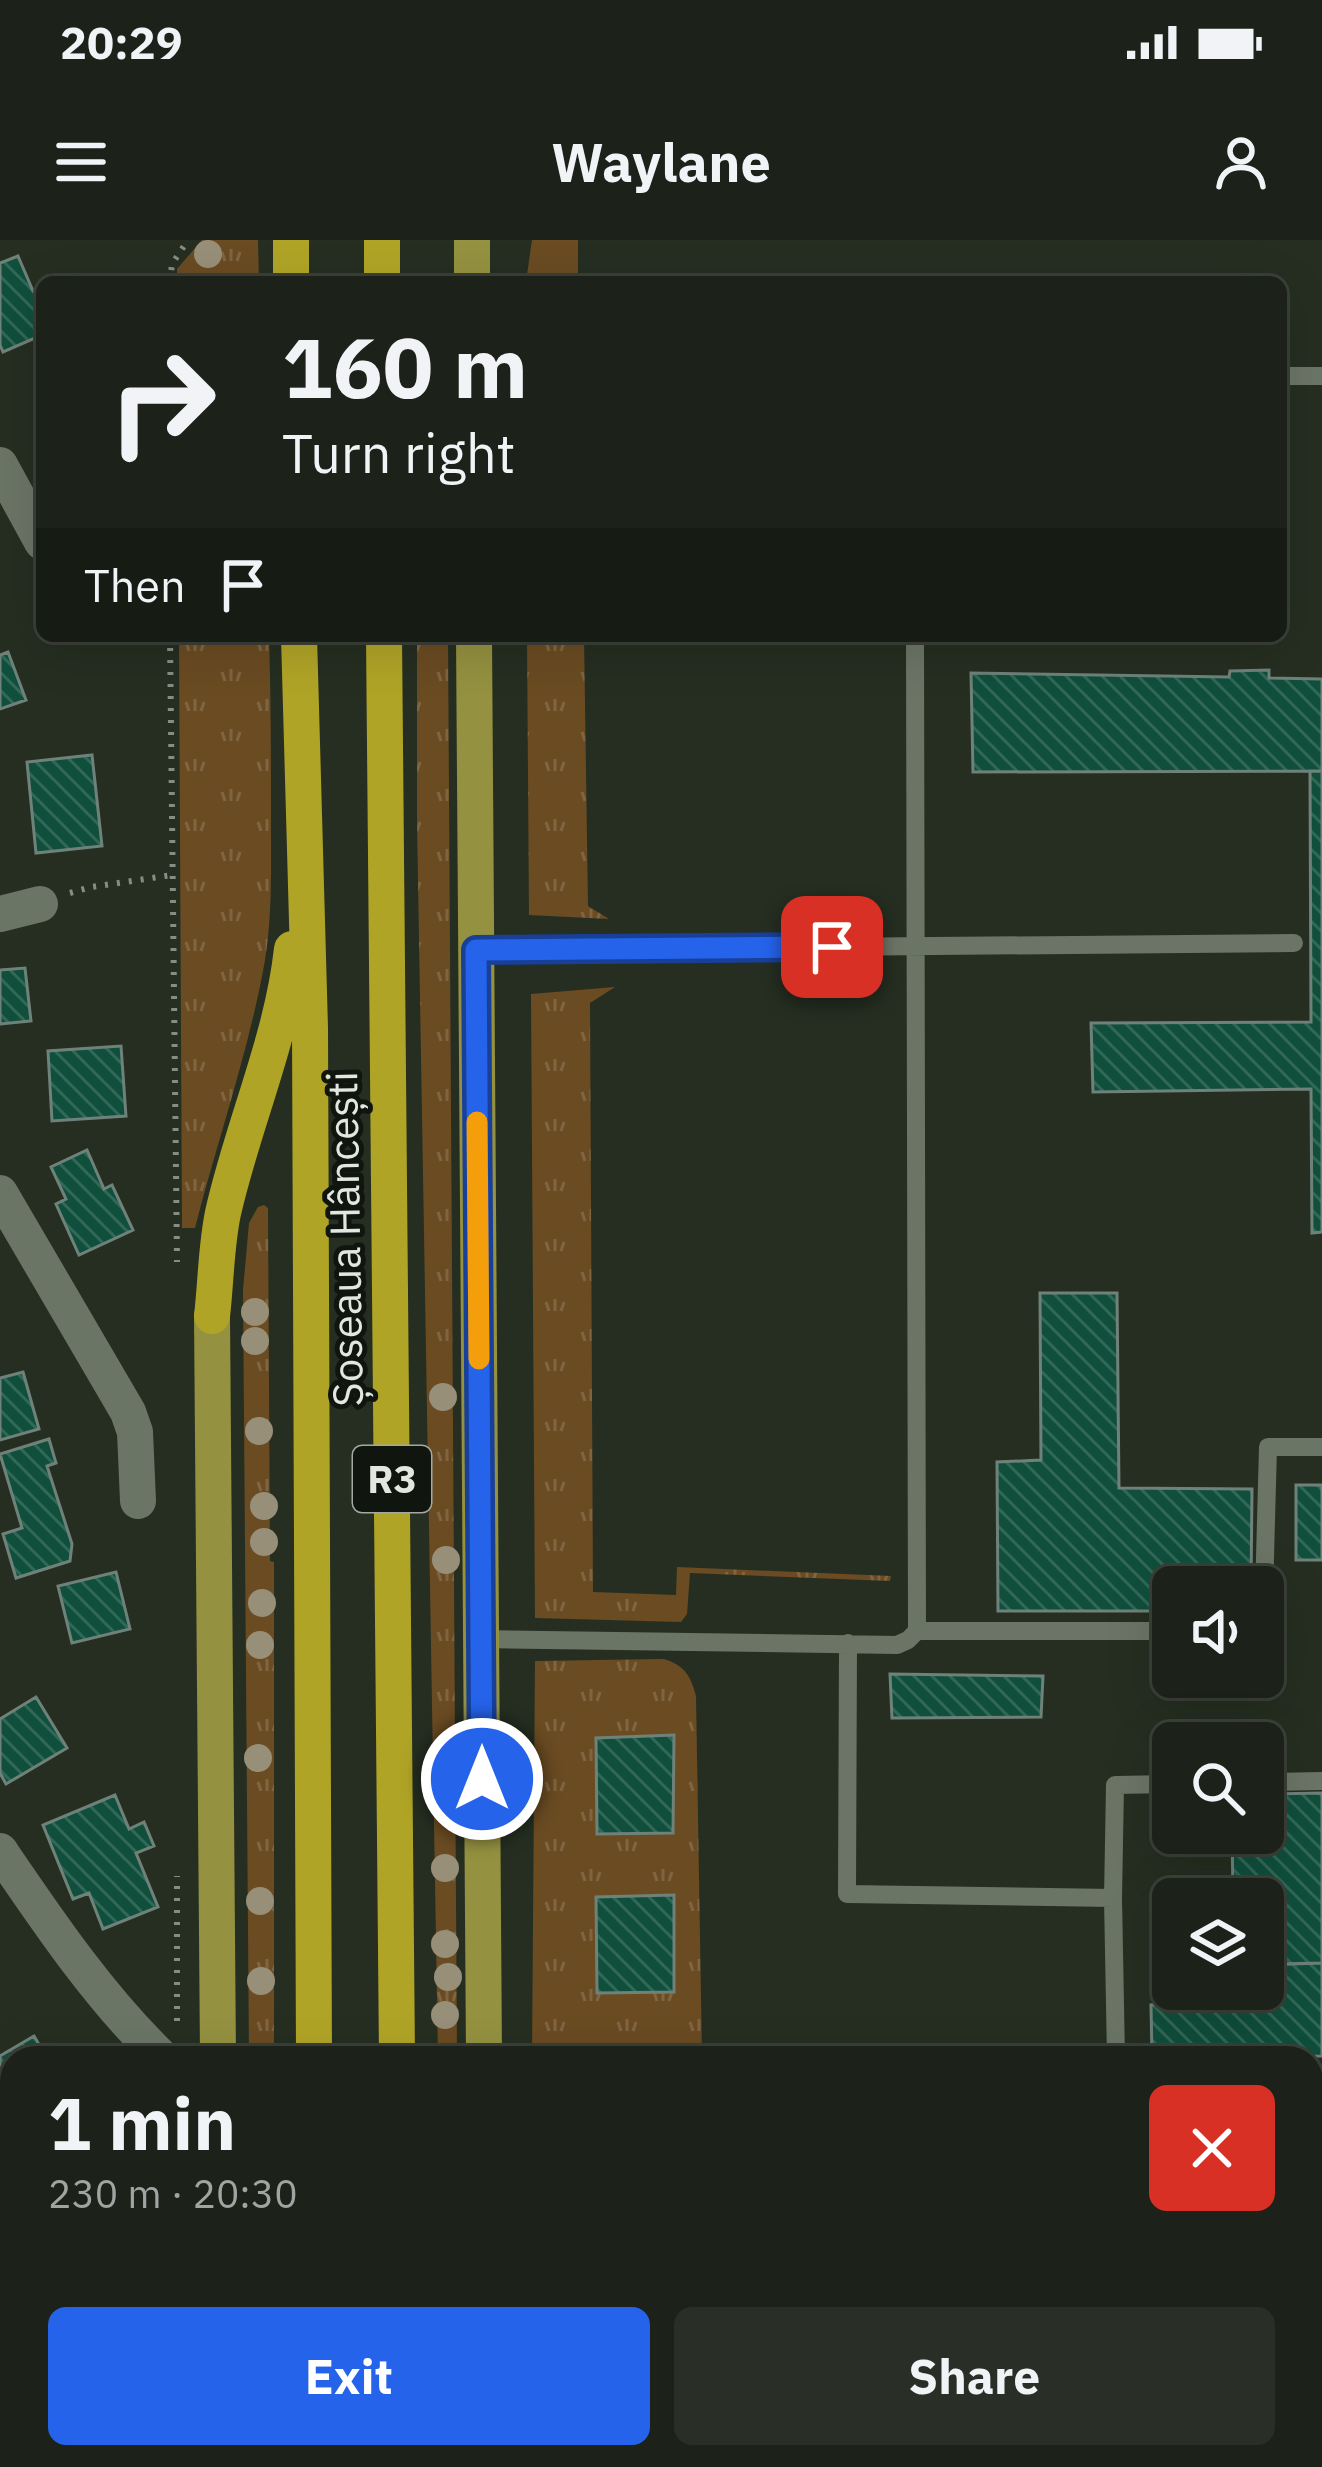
<!DOCTYPE html>
<meta charset="utf-8">
<style>
:root{--surface:#1c2219;--page:#292f26;--text:#f1f3f6;--muted:#a0a4a2;--line:#3a3f38;--accent:#2563eb}
body{margin:0;font-family:"IBM Plex Sans",sans-serif;background:var(--page);color:var(--text);height:100vh;display:flex;flex-direction:column;font-size:45px;white-space:nowrap}
*{box-sizing:border-box;margin:0}
p{font-size:39px;color:var(--muted)}
.icon{flex:none;width:66px;height:66px;fill:none;stroke:currentColor;stroke-width:2;stroke-linecap:round;stroke-linejoin:round}
.map{position:relative;flex:1;overflow:hidden}
.sheet{position:absolute;left:0px;top:1806px;width:1323px;height:423px;display:flex;flex-direction:column;background:var(--surface);border-radius:36px 36px 0 0;box-shadow:0 12px 48px #0002,0 0 0 3px var(--line)}
.sheet>*{flex:none}
.hud{position:absolute;left:36px;top:36px;width:1251px;height:366px;border-radius:18px;box-shadow:0 12px 48px #0002,0 0 0 3px var(--line);background:#1c2219;color:var(--text);overflow:hidden}
.controls{position:absolute;left:1152px;top:1326px;display:grid;gap:24px}
.controls a{display:grid;place-items:center;width:132px;height:132px;border-radius:18px;background:var(--surface);box-shadow:0 12px 48px #0002,0 0 0 3px var(--line);font-size:60px}
.pin{position:absolute;display:grid;place-items:center;width:102px;height:102px;color:#fff;margin:-51px;border-radius:24px;box-shadow:0 6px 18px #0006}
.me{position:absolute;width:132px;margin:-66px;rotate:0deg;stroke-linejoin:round;filter:drop-shadow(0 0 9px #0008)}
.turn{display:flex;align-items:center;gap:42px;height:252px;padding:0 48px;font-size:54px}
.turn .icon{width:156px;height:156px;stroke-width:2.5}
.turn b{display:block;font-size:84px;line-height:102px}
.then{display:flex;align-items:center;height:114px;padding:0 48px;background:#0003;gap:24px;font-size:45px}
.round{display:grid;place-items:center;flex:none;width:126px;height:126px;border-radius:18px;background:var(--page)}
.overview{display:flex;align-items:center;justify-content:space-between;height:204px;padding:0 48px}
h1{font-size:72px;font-weight:700;line-height:90px}
.primary-button{display:flex;gap:24px;margin-top:auto;padding:24px 48px}
.primary-button a{flex:1;height:138px;border-radius:18px;background:var(--accent);color:#fff;font-size:48px;font-weight:700;line-height:138px;text-align:center}
.primary-button a+a{background:var(--page);color:var(--text)}
.status{display:flex;justify-content:space-between;align-items:center;height:84px;padding:0 60px;background:var(--surface);direction:ltr}
.status svg{height:33px;fill:currentColor}
header{display:flex;justify-content:space-between;align-items:center;height:156px;padding:0 48px;background:var(--surface);font-size:54px;font-weight:700}
.map>svg:first-child{display:block}
</style>
<div class="status"><b>20:29</b><svg viewBox="0 0 49 12"><path d="M0 12V9h3v3zM5 12V6h3v6zM10 12V3h3v9zM15 12V0h3v12zM26 1h20v11H26zM47 4h2v5h-2z"/></svg></div>
<header><svg class="icon" aria-label="menu" viewBox="0 0 24 24"><path d="M4 6h16M4 12h16M4 18h16"/></svg>Waylane<svg class="icon" aria-label="person" viewBox="0 0 24 24"><circle cx="12" cy="8" r="4"/><path d="M4 21q1-7 8-7t8 7"/></svg></header>
<div class="map">
<svg width="1322" height="2227" viewBox="0 0 1322 2227">
<defs>
<pattern id="grass-tufts" width="24" height="20" patternUnits="userSpaceOnUse" patternTransform="scale(3)"><rect width="24" height="20" fill="#6a4b22"/><path d="M3 7l-1-3M5 7V3M7 7l1-3M15 17l-1-3M17 17v-4M19 17l1-3" fill="none" stroke="#7f6542"/></pattern>
<pattern id="building-back-hatch" width="6" height="6" patternUnits="userSpaceOnUse" patternTransform="scale(3)"><rect width="6" height="6" fill="#104f3c"/><path d="M-1 5l2 2M0 0l6 6M5-1l2 2" fill="none" stroke="#326858"/></pattern>
</defs>
<rect width="100%" height="100%" fill="#252e21"/>
<!-- grass -->
<path fill="url(#grass-tufts)" fill-rule="evenodd" d="M202 0H258L259 42H177V29Z
M532 0H578V42H526Z
M179 396H269C271 461 271 525 271 590 271 633 272 678 265 720 249 811 218 898 195 988H182Z
M417 396H448L457 1818H438L417 581Z
M527 396H584L588 666 609 679 529 675Z
M615 747 590 763 593 1352 676 1355 677 1327 891 1336 890 1341 690 1333 687 1374 681 1382 535 1378 531 754Z
M264 965 268 968 270 1321 274 1322V1818H249L243 1050 249 983 258 967Z
M664 1419C684 1425 691 1436 696 1456L702 1818H677L676 1812 599 1813 598 1818H532L535 1421ZM674 1496 673 1592 597 1593V1498ZM674 1655V1752L598 1753 596 1657Z"/>
<!-- building -->
<path fill="url(#building-back-hatch)" stroke="#6f827a" stroke-width="3" d="M18 16 33 51 42 47V95L3 112 0 105V23Z
M8 412 26 460 0 469V415Z
M1269 430V438L1322 439V531L973 532 971 433 1229 437 1230 431Z
M92 515 102 606 36 613 27 522Z
M1310 531H1322V992L1312 993 1311 849 1093 852 1091 783 1311 782Z
M25 728 31 781 0 784V730Z
M121 806 126 876 52 881 48 811Z
M87 910 104 949 112 945 133 990 79 1015 56 964 66 959 51 927Z
M1040 1053H1117L1119 1248 1252 1249 1251 1347H1173V1371H998L997 1222 1041 1220Z
M23 1132 39 1189 0 1200V1138Z
M49 1199 56 1223 47 1226 72 1304 70 1321 16 1338 3 1294 22 1288 0 1214Z
M1296 1245H1322V1320H1296Z
M116 1332 130 1389 72 1403 58 1346Z
M890 1434 1043 1436 1041 1477 892 1478Z
M36 1457 67 1508 6 1544 0 1533V1479Z
M674 1495 673 1593 597 1594 596 1498Z
M1322 1553V1723L1277 1724 1276 1678 1267 1677 1268 1653 1233 1654 1232 1593H1263V1554Z
M115 1555 129 1589 144 1582 154 1606 136 1613 158 1667 103 1689 89 1653 73 1659 43 1585Z
M674 1655V1752L597 1753 596 1657Z
M1322 1723V1816L1152 1818 1151 1765 1165 1764V1739H1173V1749H1263V1725Z
M34 1796 47 1818H12V1850L0 1856V1816Z
M676 1812 677 1818H598V1813Z
M578 2217H663V2227H578Z
M849 2217H931V2227H850Z
M1071 2217H1149V2227H1071Z"/>
<g fill="none" stroke-linecap="round" stroke-linejoin="round">
<!-- path -->
<path stroke="#868d83" stroke-width="6" stroke-dasharray="3 9" stroke-linecap="butt" d="M170 42 172 24 188 0
M170 396 177 1022
M70 653 91 647 172 635
M177 1781V1636"/>
<!-- lane -->
<path stroke="#6b7566" stroke-width="18" d="M1281 136H1322
M915 396 917 1391H1173
M476 710 1294 703
M1263 1391 1268 1207H1322
M481 1399 897 1405 908 1400 917 1391
M848 1403 847 1654 1113 1658
M1263 1542 1322 1541
M1116 1818 1113 1658 1115 1545 1173 1544
M1311 1875H1322
M1322 2176V2199
M782 2217 783 2227
M1044 2217V2227
M1189 2227V2217"/>
<!-- street -->
<path stroke="#6b7566" stroke-width="36" d="M0 225 42 302
M0 674 40 664
M0 953 128 1172 135 1192 138 1261
M0 1611C49 1683 99 1757 162 1818
M1311 2028H1322"/>
<!-- primary -->
<path stroke="#949140" stroke-width="36" d="M472 42V0
M474 396 484 1818
M212 1076 218 1818
M222 2217V2227
M488 2217V2227"/>
<!-- highway -->
<path stroke="#b0a427" stroke-width="36" d="M291 0V42
M382 0V42
M299 396 310 788 314 1818
M384 396 397 1818
M212 1076C216 1042 216 1006 223 973 243 884 282 800 292 709
M318 2217V2227
M400 2217V2227"/>
</g>
<!-- trees -->
<g fill="#988f79">
<circle cx="208" cy="14" r="14"/>
<circle cx="255" cy="1072" r="14"/>
<circle cx="255" cy="1101" r="14"/>
<circle cx="443" cy="1157" r="14"/>
<circle cx="259" cy="1191" r="14"/>
<circle cx="264" cy="1266" r="14"/>
<circle cx="264" cy="1302" r="14"/>
<circle cx="446" cy="1320" r="14"/>
<circle cx="262" cy="1363" r="14"/>
<circle cx="260" cy="1405" r="14"/>
<circle cx="258" cy="1518" r="14"/>
<circle cx="445" cy="1628" r="14"/>
<circle cx="260" cy="1661" r="14"/>
<circle cx="445" cy="1704" r="14"/>
<circle cx="448" cy="1737" r="14"/>
<circle cx="261" cy="1741" r="14"/>
<circle cx="445" cy="1775" r="14"/>
</g>
<g fill="none" stroke-linecap="round" stroke-linejoin="round">
<!-- route casing -->
<g stroke="#184099" stroke-width="30">
<path id="route" d="M482 1539 476 710 832 707"/>
</g>
<!-- route -->
<use href="#route" stroke="#2563eb" stroke-width="21"/>
<!-- slow -->
<path stroke="#f59e0b" stroke-width="21" d="M477 882 479 1119"/>
</g>
<g text-anchor="middle" stroke-width="10" stroke-linejoin="round" paint-order="stroke">
<!-- shield labels -->
<rect fill="#11150f" stroke="#a3a8a1" stroke-width="3" x="353" y="1206" width="78" height="66" rx="9"/>
<g font-size="39" font-weight="bold" fill="#e2e7df">
<text x="392" y="1253">R3</text>
</g>
<!-- street labels -->
<g font-size="42" fill="#e2e7df" stroke="#11150f">
<text transform="translate(345 999) rotate(-91)" y="15">Șoseaua Hâncești</text>
</g>
</g>
</svg>
<div class="controls">
<a><svg class="icon" aria-label="sound" viewBox="0 0 24 24"><path d="M4 9h4l5-4v14l-5-4H4zM17 9q2 3 0 6"/></svg></a>
<a><svg class="icon" aria-label="search" viewBox="0 0 24 24"><circle cx="10" cy="10" r="6"/><path d="M15 15l6 6"/></svg></a>
<a><svg class="icon" aria-label="layers" viewBox="0 0 24 24"><path d="M12 4l9 5-9 5-9-5zM3 14l9 5 9-5"/></svg></a>
</div>
<div class="pin" style="left:832px;top:707px;background:#d93025"><svg class="icon" aria-label="arrive" viewBox="0 0 24 24"><path d="M6 21V4h12l-3 4 3 4H6"/></svg></div>
<svg class="me" style="left:482px;top:1539px" viewBox="-20 -20 40 40"><circle r="17" fill="#2563eb" stroke="#fff" stroke-width="3"/><path d="M0-11L8 9 0 5-8 9z" fill="#fff"/></svg>
<div class="hud">
<div class="turn"><svg class="icon" aria-label="right" viewBox="0 0 24 24"><path d="M7 20v-9h11M14 6l5 5-5 5"/></svg><div><b>160 m</b>Turn right</div></div>
<div class="then">Then<svg class="icon" aria-label="arrive" viewBox="0 0 24 24"><path d="M6 21V4h12l-3 4 3 4H6"/></svg></div>
</div>
<section class="sheet">
<div class="overview"><div><h1>1 min</h1><p>230 m · 20:30</p></div><a class="round" style="background:#d93025;color:#fff"><svg class="icon" aria-label="close" viewBox="0 0 24 24"><path d="M6 6l12 12M18 6L6 18"/></svg></a></div>
<div class="primary-button"><a>Exit</a><a>Share</a></div>
</section>
</div>
